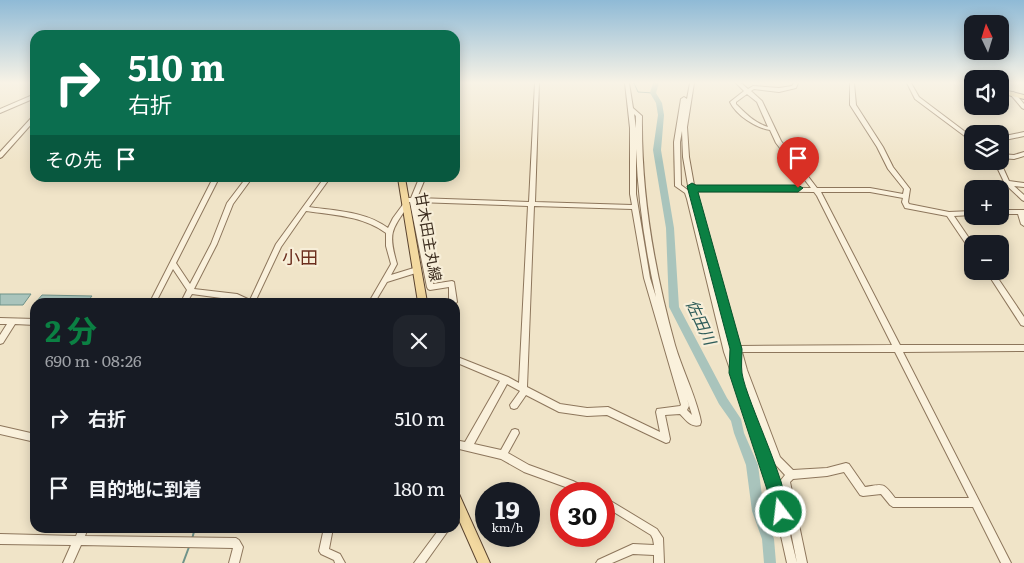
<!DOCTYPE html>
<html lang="ja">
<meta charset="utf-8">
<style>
:root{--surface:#171b24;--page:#20242c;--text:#f1f3f6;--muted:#9ea1a6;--accent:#0b8043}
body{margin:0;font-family:Literata,"Noto Sans JP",serif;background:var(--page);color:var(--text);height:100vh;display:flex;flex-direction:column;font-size:19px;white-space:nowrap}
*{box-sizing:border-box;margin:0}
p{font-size:16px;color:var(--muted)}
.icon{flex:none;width:28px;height:28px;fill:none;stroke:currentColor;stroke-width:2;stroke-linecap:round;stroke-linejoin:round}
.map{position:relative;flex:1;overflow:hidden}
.side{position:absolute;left:30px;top:298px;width:430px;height:235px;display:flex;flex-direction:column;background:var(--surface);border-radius:15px;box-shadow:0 2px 12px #0003}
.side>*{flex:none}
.hud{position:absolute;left:30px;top:30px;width:430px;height:152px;border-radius:15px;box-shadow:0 2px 12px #0003;background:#0b6e4f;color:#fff;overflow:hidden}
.needle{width:32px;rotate:356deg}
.controls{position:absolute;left:964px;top:15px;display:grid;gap:10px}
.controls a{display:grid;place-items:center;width:45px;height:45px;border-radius:10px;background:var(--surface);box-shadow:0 2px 12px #0003;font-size:25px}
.speed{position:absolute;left:475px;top:482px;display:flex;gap:10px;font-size:25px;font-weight:700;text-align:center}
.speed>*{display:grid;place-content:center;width:65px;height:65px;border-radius:50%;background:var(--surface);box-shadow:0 2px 12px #0003;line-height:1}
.speed small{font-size:12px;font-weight:400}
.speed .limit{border:8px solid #d22;background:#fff;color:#111}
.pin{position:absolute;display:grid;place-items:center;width:42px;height:42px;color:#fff;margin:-51px -21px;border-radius:50% 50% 50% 0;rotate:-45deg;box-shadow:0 0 5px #0007}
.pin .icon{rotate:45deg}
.me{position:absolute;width:55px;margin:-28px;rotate:345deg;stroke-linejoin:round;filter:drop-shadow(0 0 4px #0008)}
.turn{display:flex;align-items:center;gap:18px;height:105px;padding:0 15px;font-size:22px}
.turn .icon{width:65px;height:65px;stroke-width:2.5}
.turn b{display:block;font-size:35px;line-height:42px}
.then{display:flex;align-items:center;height:48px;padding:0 15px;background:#0003;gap:10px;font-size:19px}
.round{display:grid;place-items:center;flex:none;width:52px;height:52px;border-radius:15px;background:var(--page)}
.overview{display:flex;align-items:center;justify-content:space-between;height:85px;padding:0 15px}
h1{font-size:30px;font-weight:700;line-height:38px;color:var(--accent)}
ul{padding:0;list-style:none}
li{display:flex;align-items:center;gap:15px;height:70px;padding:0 15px}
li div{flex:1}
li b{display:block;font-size:19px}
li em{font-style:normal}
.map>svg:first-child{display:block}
</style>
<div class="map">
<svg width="1024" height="563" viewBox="0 0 1024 563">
<rect width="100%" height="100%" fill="#f0e4c8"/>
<!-- water -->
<path fill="#a9c4bc" stroke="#6f938a" d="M0 294H31L23 305H0Z
M42 295 92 296 87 302H36Z"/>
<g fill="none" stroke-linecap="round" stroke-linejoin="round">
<!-- stream-far1 -->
<path stroke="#6f938a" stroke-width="1" d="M634 83 638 92 653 93"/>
<!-- stream -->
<path stroke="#6f938a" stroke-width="2" d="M192 539 195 528
M183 563 189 547"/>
<!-- river -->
<path fill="#a9c4bc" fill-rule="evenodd" d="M653 83H659L656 93 662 103 664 115 661 150 674 228 679 307 727 398 741 419 744 433 758 465 764 511 774 539 776 563H764L762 539 752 511 746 465 734 433 731 421 719 404 669 307 666 228 653 150 658 115 656 103 650 93Z"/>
<!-- minor casing -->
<g stroke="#8d765c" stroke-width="2">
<path id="minor" d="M535 83H539L535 202 632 205 630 194V128L625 83H629L633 108 642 116C641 195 654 269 675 345 682 369 694 392 700 417L701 422 700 425C691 428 686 420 680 414L665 415 670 439 669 442 666 443 607 415 587 416 559 412 526 395 517 408 514 409 511 408 510 405 520 391 507 384 474 444 501 450 512 430 515 429 518 430 519 433 508 453 529 465 573 481 593 491 594 494H580L571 489 524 472 501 459 455 448V440L465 442 500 381 455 362V356L508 377 519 383 528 206 417 202 433 284 452 281 454 282 457 302 455 304V302H449V287L430 290 428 289 427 287 410 202H405L402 200 405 198H411L418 181 417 178H423L424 181 417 198 529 202ZM634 114 636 116V142V128ZM636 149C638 199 645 248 656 297L650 278 636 194ZM534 206 632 209 644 278 681 405 680 406 657 409 656 412 660 432 608 407 587 408 560 404 527 387ZM687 399 692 415 687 410 689 406Z
M690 83H694L687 127 689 157 694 185 696 187 811 188 776 143 770 130C756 128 736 115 730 102L744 91 736 83H741L748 89 753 86 779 88 792 86 794 83H798L796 88 779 92 754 89 751 91 762 101 781 141 817 188H870L903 194 904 189 888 169 877 147 850 105V83H854L856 105 883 147 893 167 910 189 908 202 909 204 949 212 972 211V215L954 216 973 244 972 250H970L947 216 905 208 902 202 903 198 870 192H821L900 345H1024V351L903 352 1011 563H1001L973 507H893L890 505 881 494 863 496 860 495 844 472 827 476 793 479 790 482 807 563H797L781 480 785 475 774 463 739 370 734 352 732 349 733 348 707 256 732 352 777 482 797 563H787L769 482 724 352 687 199 685 193 675 186 674 142 681 99 684 97 687 99ZM747 94 757 102 768 127C755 123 746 114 736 104V102ZM682 131 683 157 689 191 681 185 680 142ZM695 191 814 192 817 196 892 345 740 346ZM742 352H895L969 498H895C883 482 884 484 865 487L849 464 846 463 827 468 793 470 780 457 747 370Z
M907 83H911L919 97 972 137V141L970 140 915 99Z
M1013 92 1015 93 1024 104V109L1022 108 1010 94Z
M35 94V98L0 113V109Z
M35 115V120L2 157 0 158V152L33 116Z
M1024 132V136L1000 141V137Z
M1024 152V156L1014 159 1000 158V154L1014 155Z
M994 161H1000L1009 181 1024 183V187L1014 186 1024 195V201L1022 200 1005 184Z
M213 178H219L176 263 190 284 211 244 227 203 246 178H252L233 204 217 244 194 289 237 294 250 300 276 244 324 178H330L309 207C336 211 365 211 388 228L393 218 404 203H408L409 205C391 230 388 233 397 264L391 275 417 267 420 270 419 272 387 282 375 302H369L391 264 386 246V233C363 216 334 215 306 211L281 247 255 302H242L236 300 192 294 187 302H181L187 290 173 269 156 302H150Z
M1000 210H1024V226L1021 224 1018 214H1000Z
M986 271H993L1024 317V326L1021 325Z
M0 318 35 319V325L15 324 3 343 0 344V335L7 324H0Z
M0 426 35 434V442L0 434Z
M604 497 657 529 663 538 664 563H654V555L633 554 612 563H596L598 560 633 544 654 545 653 539 651 535 604 506Z
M79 528H88L85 536 236 538 239 540 243 547 239 563H229L233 548 81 545 73 563H63L71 545 0 544V534L76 536Z
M324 528H333L329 549 340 554 345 563H335L334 560 321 554 319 551Z
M440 528H450L425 563H414Z"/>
</g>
<!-- major casing -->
<g stroke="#5b4430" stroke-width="2">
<path id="major" d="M967 83H972V85L968 84Z
M1000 89 1024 95V99L1000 93Z
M398 178H405L427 302H418Z
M455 492 459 494 490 563H478L455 511Z"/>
</g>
<!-- minor -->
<use href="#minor" fill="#faf1dc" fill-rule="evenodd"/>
<!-- major -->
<use href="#major" fill="#f3d9a0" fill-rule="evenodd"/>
</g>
<!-- sky -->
<linearGradient id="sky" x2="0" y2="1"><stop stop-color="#8fbad6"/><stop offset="0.51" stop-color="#f8f3e6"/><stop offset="1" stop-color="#f8f3e6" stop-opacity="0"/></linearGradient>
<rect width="1024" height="162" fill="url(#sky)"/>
<!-- route -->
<path fill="#0b8043" stroke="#07532c" d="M692 183 696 185H798L803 188 798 192H698L742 349C742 357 741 365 742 373 746 401 795 497 786 517L781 519 776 517 729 373 730 349 687 186Z"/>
<g text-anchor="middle" stroke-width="4.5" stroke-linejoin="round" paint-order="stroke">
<!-- street labels -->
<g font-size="15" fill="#3d2e20" stroke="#f7eed8">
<text transform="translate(428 237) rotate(80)" y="5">甘木田主丸線</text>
</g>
<!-- water labels -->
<g font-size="16" font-style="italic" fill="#2f5d5a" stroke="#f7eed8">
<text transform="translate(701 322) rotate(65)" y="6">佐田川</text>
</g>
<!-- quarter labels -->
<g font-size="18" fill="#6b2e1e" stroke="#f7eed8">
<text x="300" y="264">小田</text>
</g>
</g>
</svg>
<div class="controls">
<a><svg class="needle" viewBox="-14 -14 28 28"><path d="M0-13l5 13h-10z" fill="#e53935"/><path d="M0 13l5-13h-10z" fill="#9ea1a6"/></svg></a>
<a><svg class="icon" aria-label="sound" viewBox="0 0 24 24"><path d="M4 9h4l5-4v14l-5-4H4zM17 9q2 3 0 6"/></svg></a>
<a><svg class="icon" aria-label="layers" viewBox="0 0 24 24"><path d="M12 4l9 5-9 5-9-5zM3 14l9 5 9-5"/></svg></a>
<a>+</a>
<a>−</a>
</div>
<div class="speed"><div>19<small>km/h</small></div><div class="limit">30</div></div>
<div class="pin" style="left:798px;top:188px;background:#d93025"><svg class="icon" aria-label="arrive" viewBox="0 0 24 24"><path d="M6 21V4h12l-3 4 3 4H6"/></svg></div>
<svg class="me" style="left:781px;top:512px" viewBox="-20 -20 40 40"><circle r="17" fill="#0b8043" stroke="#fff" stroke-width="3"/><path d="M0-11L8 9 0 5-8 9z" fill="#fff"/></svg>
<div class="hud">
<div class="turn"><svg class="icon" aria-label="right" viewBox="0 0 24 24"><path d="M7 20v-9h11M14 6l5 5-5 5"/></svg><div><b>510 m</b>右折</div></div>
<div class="then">その先<svg class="icon" aria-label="arrive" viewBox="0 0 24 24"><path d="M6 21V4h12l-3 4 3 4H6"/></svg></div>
</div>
<section class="side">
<div class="overview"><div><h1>2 分</h1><p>690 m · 08:26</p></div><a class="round"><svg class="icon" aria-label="close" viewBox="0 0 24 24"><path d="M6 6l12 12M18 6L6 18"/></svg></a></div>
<ul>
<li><svg class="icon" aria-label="right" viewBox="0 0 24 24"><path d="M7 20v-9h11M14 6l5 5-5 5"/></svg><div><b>右折</b></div><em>510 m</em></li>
<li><svg class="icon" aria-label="arrive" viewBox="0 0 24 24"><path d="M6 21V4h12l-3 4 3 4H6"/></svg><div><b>目的地に到着</b></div><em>180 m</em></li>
</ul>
</section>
</div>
